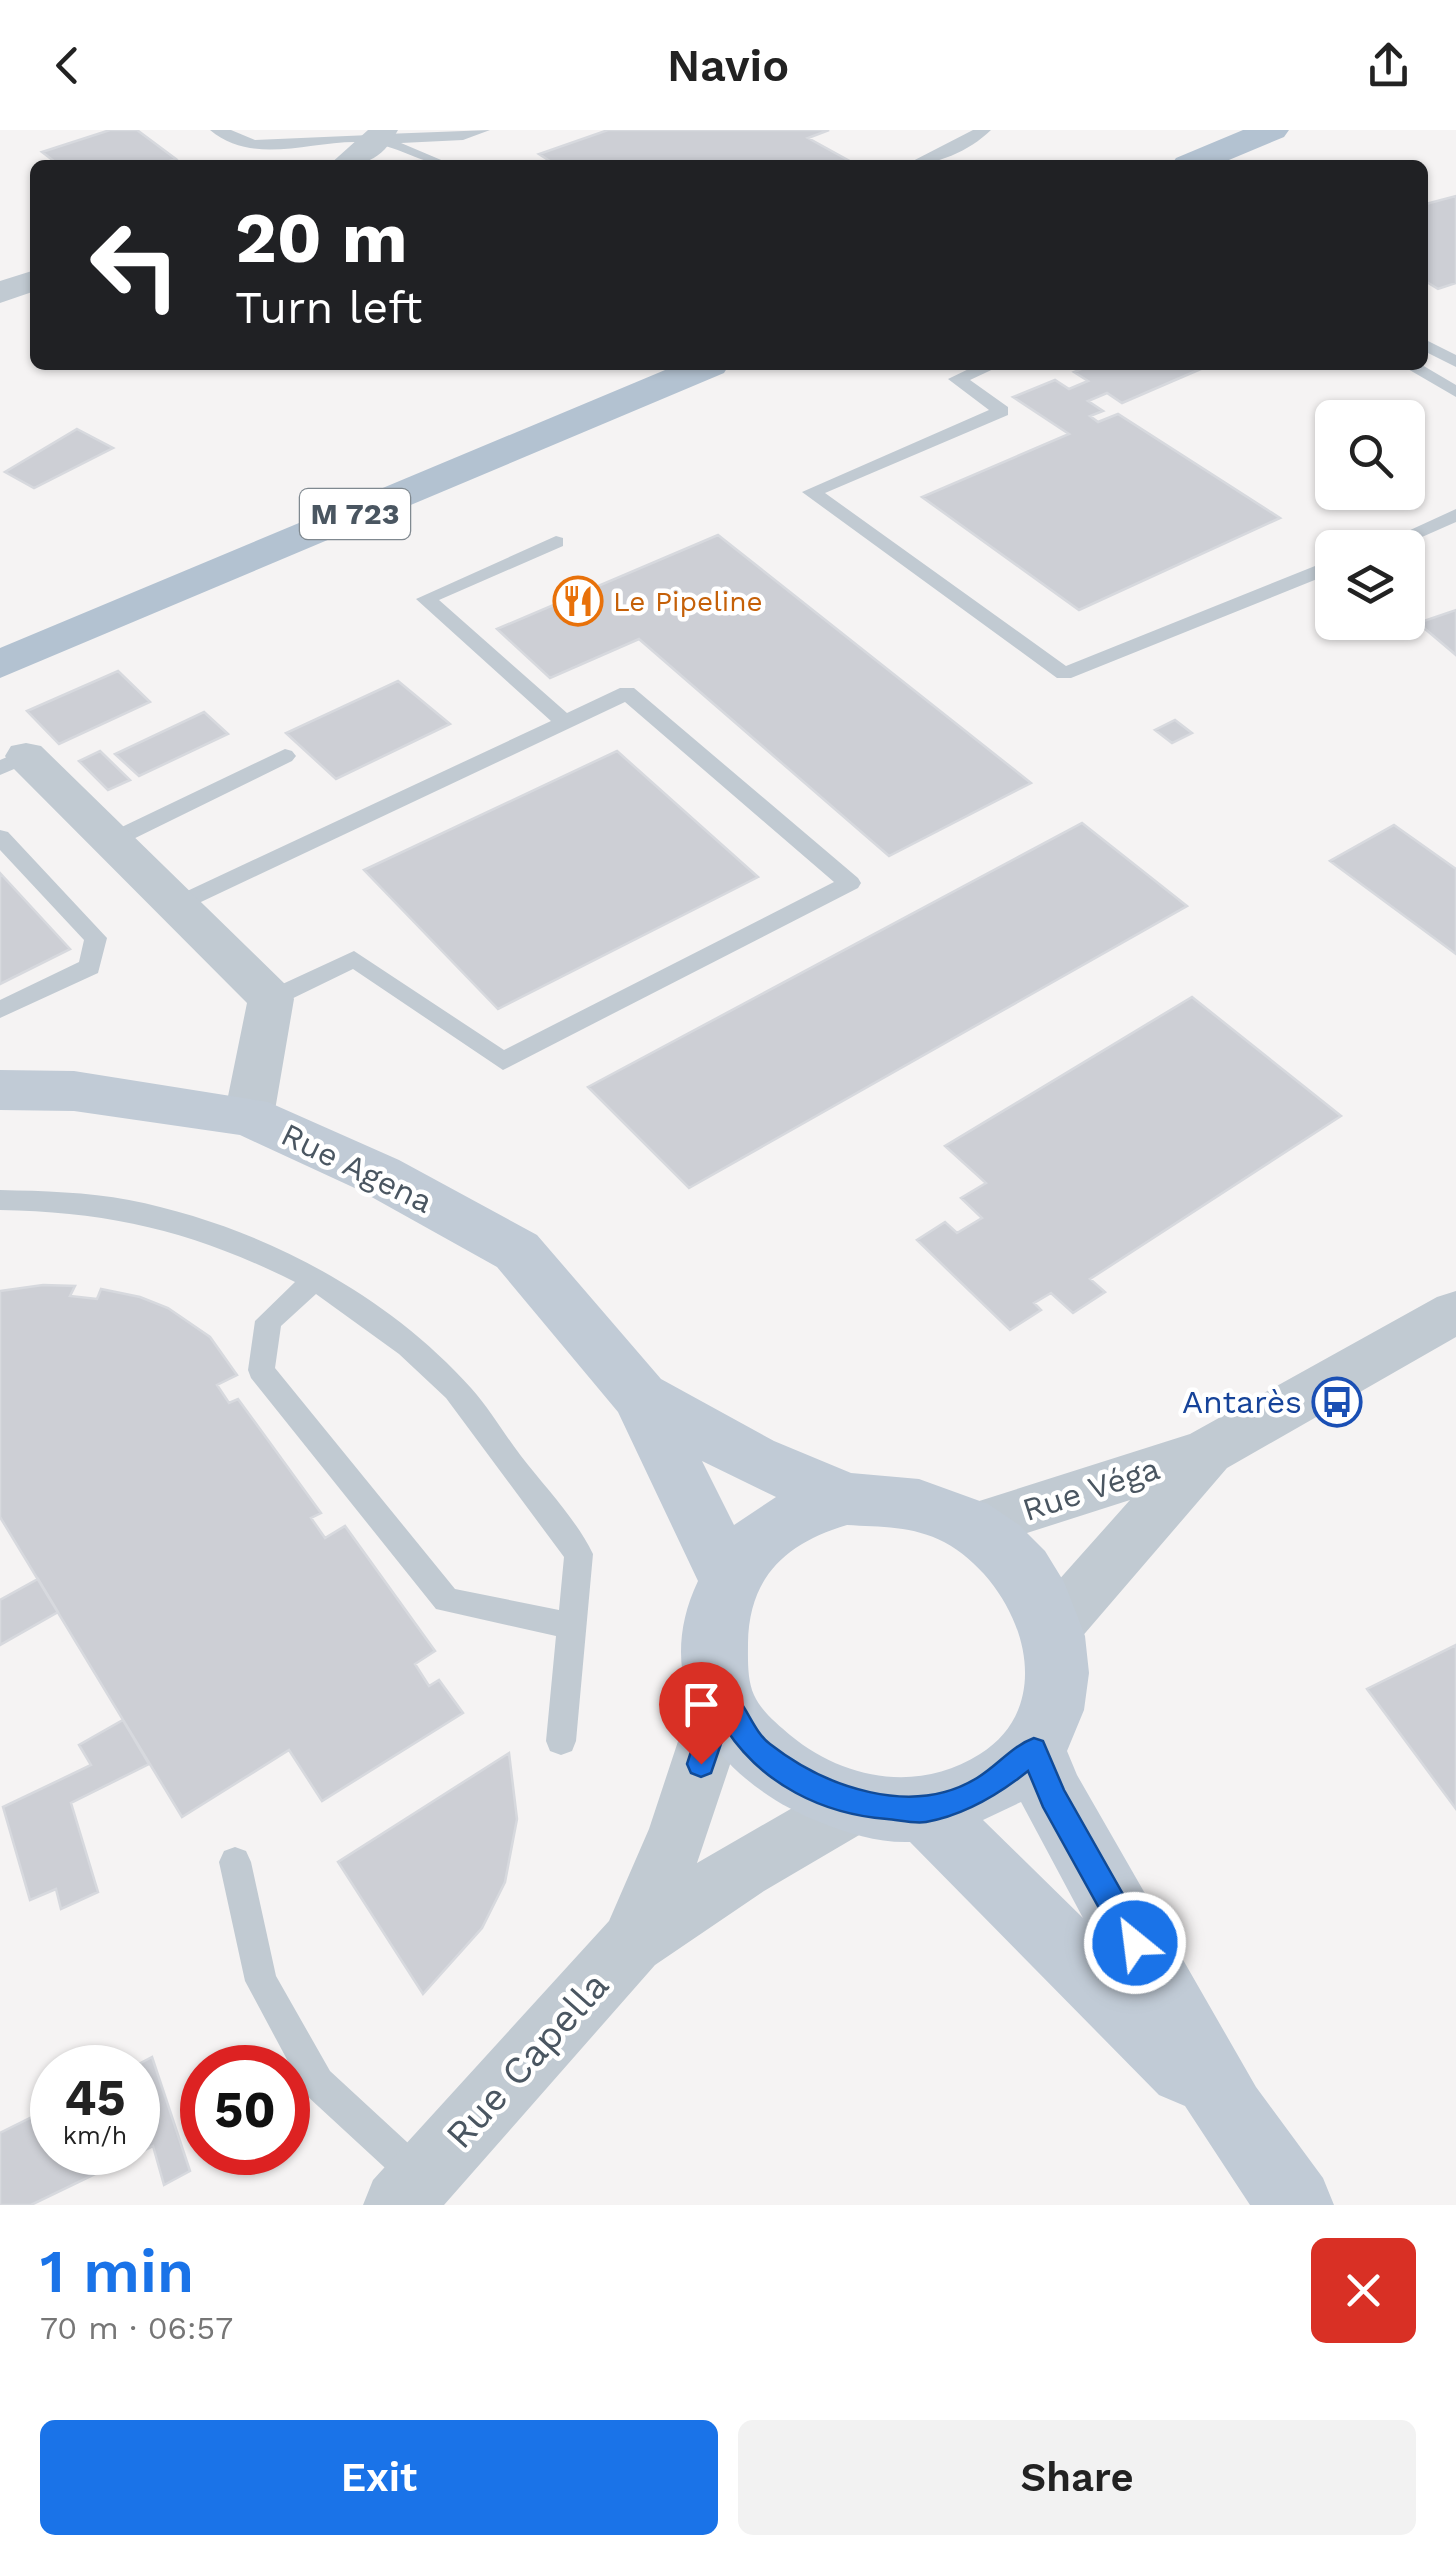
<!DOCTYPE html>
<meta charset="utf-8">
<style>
:root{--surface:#fff;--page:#f2f2f2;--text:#222;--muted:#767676;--accent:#1a73e8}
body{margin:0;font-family:"Work Sans",sans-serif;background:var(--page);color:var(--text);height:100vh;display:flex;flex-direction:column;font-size:38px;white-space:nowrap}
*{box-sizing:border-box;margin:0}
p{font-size:32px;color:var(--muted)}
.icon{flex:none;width:55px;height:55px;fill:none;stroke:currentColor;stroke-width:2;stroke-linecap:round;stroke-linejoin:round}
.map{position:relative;height:2075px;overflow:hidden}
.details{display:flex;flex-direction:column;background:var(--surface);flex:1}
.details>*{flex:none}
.top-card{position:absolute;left:30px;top:30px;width:1398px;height:210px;border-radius:15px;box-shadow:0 2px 8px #0004;background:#202124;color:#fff;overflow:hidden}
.controls{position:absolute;left:1315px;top:270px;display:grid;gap:20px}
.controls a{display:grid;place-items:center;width:110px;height:110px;border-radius:15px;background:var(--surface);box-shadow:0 2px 8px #0004;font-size:50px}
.speed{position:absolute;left:30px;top:1915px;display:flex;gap:20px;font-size:50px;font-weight:700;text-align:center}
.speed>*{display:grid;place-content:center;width:130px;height:130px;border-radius:50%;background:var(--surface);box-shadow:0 2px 8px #0004;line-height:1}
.speed small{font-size:25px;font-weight:400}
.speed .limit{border:15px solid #d22;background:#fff;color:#111}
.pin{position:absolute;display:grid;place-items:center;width:85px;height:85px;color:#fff;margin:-102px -42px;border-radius:50% 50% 50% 0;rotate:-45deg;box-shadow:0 0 10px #0007}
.pin .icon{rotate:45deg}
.me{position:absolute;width:110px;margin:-55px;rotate:331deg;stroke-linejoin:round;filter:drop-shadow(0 0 8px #0008)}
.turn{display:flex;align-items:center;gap:35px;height:210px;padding:0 40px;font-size:45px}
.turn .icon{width:130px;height:130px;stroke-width:2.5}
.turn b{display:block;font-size:70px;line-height:85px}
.round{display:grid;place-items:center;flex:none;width:105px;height:105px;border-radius:15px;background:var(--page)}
.summary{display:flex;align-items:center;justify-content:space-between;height:170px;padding:0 40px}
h1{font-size:60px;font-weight:600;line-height:75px;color:var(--accent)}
.action{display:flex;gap:20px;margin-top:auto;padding:20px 40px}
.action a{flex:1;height:115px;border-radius:15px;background:var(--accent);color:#fff;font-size:40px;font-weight:600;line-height:115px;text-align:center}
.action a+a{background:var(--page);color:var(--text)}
header{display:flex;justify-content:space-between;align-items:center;height:130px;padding:0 40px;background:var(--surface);font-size:45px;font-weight:600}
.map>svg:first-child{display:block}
</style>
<header><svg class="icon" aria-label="back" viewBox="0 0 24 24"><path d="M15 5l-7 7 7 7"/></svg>Navio<svg class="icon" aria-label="share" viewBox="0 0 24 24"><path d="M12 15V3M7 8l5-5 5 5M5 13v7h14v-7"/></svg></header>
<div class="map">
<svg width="1456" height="2075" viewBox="0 0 1456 2075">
<rect width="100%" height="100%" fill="#f5f3f3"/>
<!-- building -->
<path fill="#cdcfd5" stroke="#d7d9de" stroke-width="2.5" d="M110 0H137L176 29 158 35H59L42 22Z
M608 0H829L808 8 857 35H556L539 24Z
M1456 66V153L1438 159 1422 149V75Z
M1091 235H1210L1122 273 1107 263 1088 271 1103 281 1090 286 1098 292 1118 284 1280 388 1079 480 922 367 1069 304 1013 267 1055 250 1069 259 1088 251 1074 242Z
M77 299 113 318 34 358 5 342Z
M718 405 1031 653 889 726 639 509 550 548 497 499Z
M1456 480V525L1418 493Z
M118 541 150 572 59 614 27 581Z
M398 551 450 594 336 649 286 603Z
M204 582 228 604 139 646 115 624Z
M1175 590 1192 603 1172 613 1155 600Z
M100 621 130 650 108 660 79 631Z
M617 621 758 747 498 879 364 740Z
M1082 693 1187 776 689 1058 588 957Z
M1394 695 1456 739V824L1330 731Z
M0 743 70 819 0 854Z
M1192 867 1341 986 1090 1149 1105 1162 1073 1183 1051 1163 1034 1173 1041 1180 1010 1200 917 1110 945 1092 957 1103 982 1088 961 1068 986 1053 945 1016Z
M43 1155 75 1156 70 1166 97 1169 101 1159 140 1167 168 1178 210 1207 237 1245 217 1255 229 1273 238 1269 321 1383 311 1388 325 1408 345 1396 435 1521 415 1534 429 1556 439 1550 463 1583 322 1671 289 1620 182 1687 0 1387V1161Z
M38 1449 58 1482 0 1515V1470Z
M1456 1515V1679L1367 1559Z
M123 1590 149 1634 71 1673 98 1762 61 1779 56 1759 30 1770 3 1677 91 1635 79 1615Z
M509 1623 517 1689 505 1752 482 1798 423 1864 338 1732Z
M152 1927 190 2041 164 2055 153 2016 31 2075H0V2003L52 1977V2022H138V1938H131Z"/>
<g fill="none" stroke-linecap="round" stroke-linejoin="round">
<!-- lane -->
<path fill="#c1cad2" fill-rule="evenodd" d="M210 0H231L255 10 370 5 369 0H385V4L490 0 463 10 401 13 453 35C424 35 405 20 378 14 323 3 260 41 210 0Z
M973 0H991C968 22 937 35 905 35Z
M1422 208 1456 225V237L1422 220Z
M977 235H1002L970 250 1008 277V285L825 363 1066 536 1325 432 1332 430V443L1071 548H1057L802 362 989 280 948 249Z
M1401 235H1422L1456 255V267Z
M1456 379V392L1397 418H1371Z
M556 406 563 408V416L439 470 567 583 620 558H634L858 748 861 753 858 758 503 940 353 839 279 875H263L259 869 263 863 354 821 504 920 834 752 625 572 184 780H168L165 775 168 770 551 591 416 469Z
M26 619 33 621 37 626 33 631 0 645V630Z
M285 619 292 621 296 626 292 631 119 716 111 718 100 711 103 706Z
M0 700 8 702 107 808 98 843 0 888V870L79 832 84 810 0 720Z
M0 1060C43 1061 87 1062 129 1070 256 1095 384 1161 471 1258 490 1279 504 1304 521 1326 545 1357 576 1389 593 1424L576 1611 572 1621 561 1625 550 1621 546 1611 556 1506 436 1479 251 1248 248 1240 255 1191 295 1152C195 1102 112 1082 0 1080ZM316 1164 399 1224 446 1268 564 1427 559 1480 455 1459 275 1238 281 1196Z
M235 1717 246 1721 251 1732 276 1846 330 1941 433 2036 438 2048 433 2060 421 2065 409 2060 306 1965 245 1851 219 1732 224 1721Z"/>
<!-- street -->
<path fill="#c1cad2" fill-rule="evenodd" d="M368 0H398C380 33 364 35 329 35Z
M35 140V161L0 173V151Z
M26 613 41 616 288 857 294 869 274 986 266 999 249 1004 232 999 224 986 247 873 11 636 5 626 11 616Z
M1456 1161V1207L1227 1338 1074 1516 1053 1524 1032 1516 1024 1498 1032 1480 1130 1370 974 1420 954 1413 946 1396 954 1379 1190 1304 1437 1167Z
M722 1542 743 1550 752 1569 697 1733 834 1654 856 1645 878 1654 887 1674 878 1694 764 1761 655 1835 444 2075H363L373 2050 609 1791 649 1699 692 1569 701 1550Z"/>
<!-- secondary -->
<path fill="#c1cbd6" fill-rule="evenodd" d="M0 940 74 941 268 972 399 1030 537 1105 661 1249 774 1311 851 1343 919 1349 988 1374 1019 1395 1045 1421 1064 1452 1085 1506 1089 1543 1084 1580 1067 1621 1077 1645 1256 1957 1323 2048 1334 2075H1250L1185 1976 1159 1965 910 1712C879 1713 849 1704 820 1692 721 1654 646 1560 698 1451L618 1282 497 1137 359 1060 240 1005 74 981 0 980ZM702 1331 776 1367 734 1395ZM847 1395C880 1397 914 1396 944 1412 1018 1452 1064 1571 980 1624 919 1663 844 1650 790 1605 777 1594 761 1581 754 1565 747 1550 748 1529 748 1513 749 1447 786 1413 847 1395ZM1021 1672 1083 1788 983 1690Z"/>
<!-- primary -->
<path fill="#b3c2d1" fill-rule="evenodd" d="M1243 0H1289L1284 7 1217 35H1171L1176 28Z
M677 235H729L724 243 0 548V518Z"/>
</g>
<!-- route -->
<path fill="#1a73e8" stroke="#114b97" stroke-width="2.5" d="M722 1556C745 1565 750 1599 770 1614 825 1657 912 1688 977 1648 997 1636 1012 1616 1034 1608L1043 1611 1064 1660 1145 1803 1149 1813 1145 1823 1135 1827 1124 1823 1043 1677 1028 1641C998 1665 965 1685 926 1692 914 1694 899 1690 887 1689 822 1684 762 1654 726 1599L711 1643 701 1647 691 1643 687 1634 708 1569 712 1560Z"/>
<!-- icons -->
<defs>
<g id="restaurant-ring" transform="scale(2.5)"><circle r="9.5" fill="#fff" stroke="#e8710a" stroke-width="1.5"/><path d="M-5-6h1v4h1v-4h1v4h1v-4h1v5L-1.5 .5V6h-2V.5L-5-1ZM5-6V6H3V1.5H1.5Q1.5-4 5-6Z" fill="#e8710a"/></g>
<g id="bus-ring" transform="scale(2.5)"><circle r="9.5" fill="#fff" stroke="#1a4fb4" stroke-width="1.5"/><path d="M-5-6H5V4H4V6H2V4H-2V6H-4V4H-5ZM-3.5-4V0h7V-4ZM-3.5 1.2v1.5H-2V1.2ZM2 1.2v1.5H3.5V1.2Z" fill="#1a4fb4"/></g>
</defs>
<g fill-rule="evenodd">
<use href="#restaurant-ring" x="578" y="471"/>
<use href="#bus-ring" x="1337" y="1272"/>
</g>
<g text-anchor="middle" stroke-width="9" stroke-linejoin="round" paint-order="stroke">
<!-- far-food labels -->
<g font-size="28" fill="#c56008" stroke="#fff" text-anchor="start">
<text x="613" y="481">Le Pipeline</text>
</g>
<!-- shield labels -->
<rect fill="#fff" stroke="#808990" stroke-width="2.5" x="300" y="359" width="110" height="50" rx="8"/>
<g font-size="30" font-weight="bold" fill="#4a5661">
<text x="355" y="394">M 723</text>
</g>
<!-- street labels -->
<g font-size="32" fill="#4a5661" stroke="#fff">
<text transform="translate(357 1038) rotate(26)" y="11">Rue Agena</text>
<text transform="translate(1091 1359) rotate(-18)" y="11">Rue Véga</text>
</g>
<!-- transit labels -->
<g font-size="32" fill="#164399" stroke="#fff" text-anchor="end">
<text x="1302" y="1283">Antarès</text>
</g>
<!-- near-street labels -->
<g font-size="38" fill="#4a5661" stroke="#fff">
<text transform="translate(527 1930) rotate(-48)" y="13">Rue Capella</text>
</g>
</g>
</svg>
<div class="controls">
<a><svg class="icon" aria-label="search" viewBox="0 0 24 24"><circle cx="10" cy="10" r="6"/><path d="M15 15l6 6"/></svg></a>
<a><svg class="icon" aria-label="layers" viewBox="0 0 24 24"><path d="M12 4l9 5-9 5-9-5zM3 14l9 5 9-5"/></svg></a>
</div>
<div class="speed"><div>45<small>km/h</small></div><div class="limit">50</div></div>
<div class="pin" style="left:701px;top:1634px;background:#d93025"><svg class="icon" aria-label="arrive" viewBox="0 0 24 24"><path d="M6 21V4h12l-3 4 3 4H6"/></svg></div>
<svg class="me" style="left:1135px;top:1813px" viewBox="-20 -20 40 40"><circle r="17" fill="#1a73e8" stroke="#fff" stroke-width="3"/><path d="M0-11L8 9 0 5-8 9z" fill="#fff"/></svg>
<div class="top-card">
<div class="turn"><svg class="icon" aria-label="left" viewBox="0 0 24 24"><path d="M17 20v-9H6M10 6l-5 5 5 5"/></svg><div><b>20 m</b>Turn left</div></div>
</div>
</div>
<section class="details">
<div class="summary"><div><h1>1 min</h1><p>70 m · 06:57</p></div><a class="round" style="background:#d93025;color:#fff"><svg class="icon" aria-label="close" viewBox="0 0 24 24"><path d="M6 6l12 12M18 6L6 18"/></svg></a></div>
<div class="action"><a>Exit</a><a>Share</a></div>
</section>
